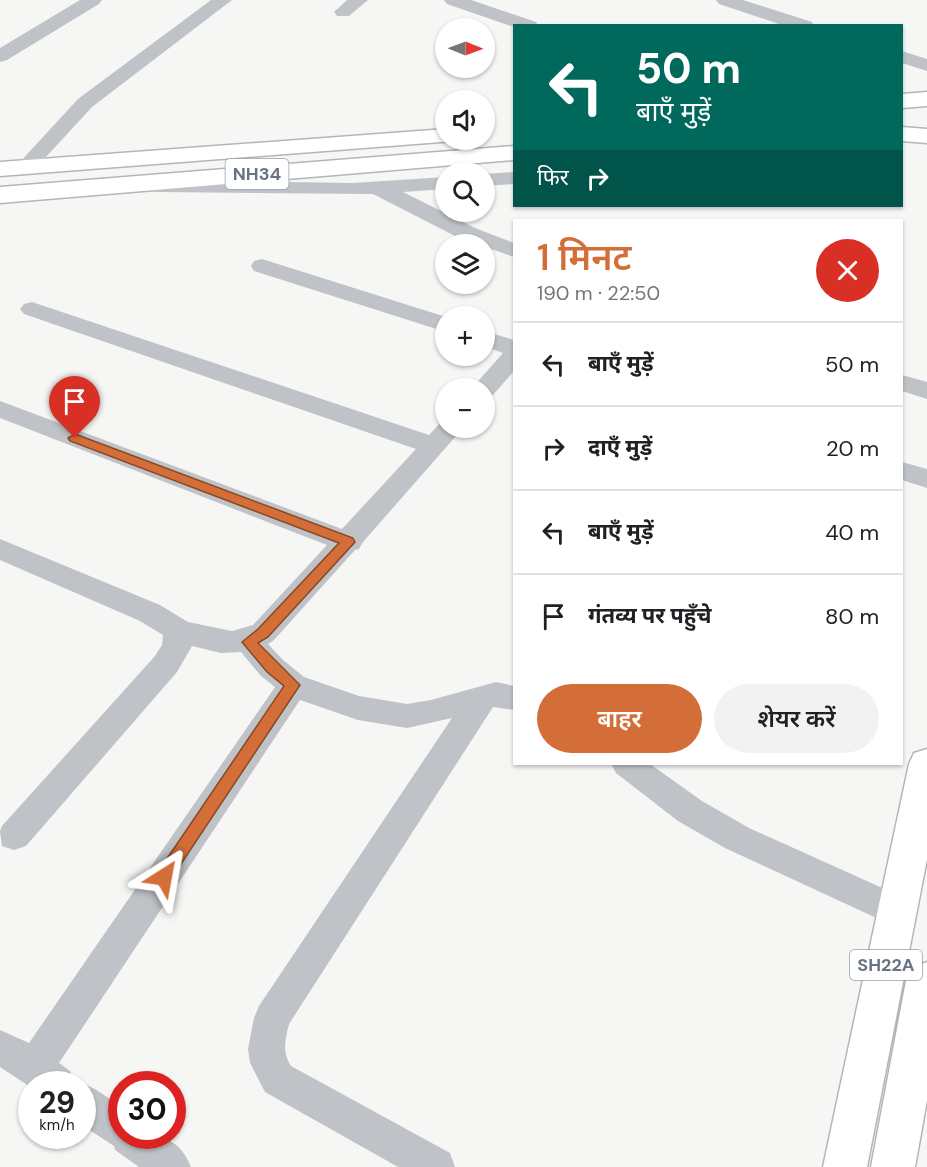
<!DOCTYPE html>
<html lang="hi">
<meta charset="utf-8">
<style>
:root{--surface:#fff;--page:#f2f2f2;--text:#202124;--muted:#757577;--line:#e0e0e0;--accent:#d36e38}
body{margin:0;font-family:"DM Sans","Noto Sans Devanagari",sans-serif;background:var(--page);color:var(--text);height:100vh;display:flex;flex-direction:column;font-size:22px;white-space:nowrap}
*{box-sizing:border-box;margin:0}
p{font-size:20px;color:var(--muted)}
.icon{flex:none;width:33px;height:33px;fill:none;stroke:currentColor;stroke-width:2;stroke-linecap:round;stroke-linejoin:round}
.map{position:relative;flex:1;overflow:hidden}
.drawer{position:absolute;left:513px;top:219px;width:390px;height:546px;display:flex;flex-direction:column;background:var(--surface);border-radius:0px;box-shadow:0 2px 4px #0004}
.drawer>*{flex:none}
.guide{position:absolute;left:513px;top:24px;width:390px;height:183px;border-radius:0px;box-shadow:0 2px 4px #0004;background:#00695c;color:#fff;overflow:hidden}
.needle{width:39px;rotate:91deg}
.controls{position:absolute;left:435px;top:18px;display:grid;gap:12px}
.controls a{display:grid;place-items:center;width:60px;height:60px;border-radius:50%;background:var(--surface);box-shadow:0 2px 4px #0004;font-size:30px}
.speed{position:absolute;left:18px;top:1071px;display:flex;gap:12px;font-size:30px;font-weight:700;text-align:center}
.speed>*{display:grid;place-content:center;width:78px;height:78px;border-radius:50%;background:var(--surface);box-shadow:0 2px 4px #0004;line-height:1}
.speed small{font-size:15px;font-weight:400}
.speed .limit{border:9px solid #d22;background:#fff;color:#111}
.pin{position:absolute;display:grid;place-items:center;width:51px;height:51px;color:#fff;margin:-62px -26px;border-radius:50% 50% 50% 0;rotate:-45deg;box-shadow:0 0 6px #0007}
.pin .icon{rotate:45deg}
.me{position:absolute;width:66px;margin:-33px;rotate:34deg;stroke-linejoin:round;filter:drop-shadow(0 0 4px #0008)}
.turn{display:flex;align-items:center;gap:21px;height:126px;padding:0 24px;font-size:27px}
.turn .icon{width:78px;height:78px;stroke-width:2.5}
.turn b{display:block;font-size:42px;line-height:51px}
.then{display:flex;align-items:center;height:57px;padding:0 24px;background:#0003;gap:12px;font-size:22px}
.round{display:grid;place-items:center;flex:none;width:63px;height:63px;border-radius:32px;background:var(--page)}
.summary{display:flex;align-items:center;justify-content:space-between;height:102px;padding:0 24px}
h1{font-size:36px;font-weight:600;line-height:45px;color:var(--accent)}
.action{display:flex;gap:12px;margin-top:auto;padding:12px 24px}
.action a{flex:1;height:69px;border-radius:36px;background:var(--accent);color:#fff;font-size:24px;font-weight:600;line-height:69px;text-align:center}
.action a+a{background:var(--page);color:var(--text)}
ul{padding:0;list-style:none}
li{display:flex;align-items:center;gap:18px;height:84px;padding:0 24px;border-top:2px solid var(--line)}
li div{flex:1}
li b{display:block;font-size:22px}
li em{font-style:normal}
.map>svg:first-child{display:block}
</style>
<div class="map">
<svg width="927" height="1167" viewBox="0 0 927 1167">
<rect width="100%" height="100%" fill="#f6f7f4"/>
<g fill="none" stroke-linecap="round" stroke-linejoin="round">
<!-- major casing -->
<g stroke="#b2b6ba" stroke-width="3">
<path id="major" d="M927 749V859L867 1167H823L909 764 914 753Z
M927 962V1100L915 1167H871L906 981 912 968Z"/>
</g>
<!-- highway casing -->
<g stroke="#b2b5b9" stroke-width="3">
<path id="highway" d="M927 92V106L902 108V94Z
M902 127 927 129V143L902 141Z
M446 129V140H455L454 141 0 176V162Z
M514 146V160L0 203V187Z"/>
</g>
<!-- minor -->
<path fill="#bfc2c6" fill-rule="evenodd" d="M80 0H102L99 4 7 60 0 62V48Z
M211 0H232L92 107 33 171 26 173 19 171 15 167 19 163 78 99Z
M347 0H368L349 16H337L334 12Z
M444 0H471L536 22 538 26 514 27 447 4Z
M716 0H743L812 22 814 26H785L719 4Z
M902 51 927 59V71L902 63Z
M514 172V184L484 186V174Z
M446 177V189L403 192 475 228 514 243V257L459 238 373 194 157 192 149 191 146 186 149 181 157 180 353 183Z
M262 259 446 317V332L254 271 251 266 254 261Z
M32 302 429 435 441 422 446 421V428H463L363 542 359 549 355 550 273 641 268 644 283 660 304 677 359 696 407 704 431 700 496 682 514 686V710L493 707 289 1024C285 1040 282 1052 291 1066L450 1153 455 1167H398L265 1092 250 1063 248 1049 254 1018 259 1006 452 718 407 728 358 720 300 700 59 1063 70 1071 75 1084H32V1088L0 1067V1030L29 1043 275 687 261 676 241 652 221 653 192 646 177 672 26 846 14 850 2 846 0 831 2 826 155 656 162 645 163 635 140 621 0 560V539L160 605 188 622 232 631 253 625 327 545 0 418V401L342 529 416 449 24 314 20 309 24 304Z
M484 331 514 340V371L493 395 484 397V388H472L503 353 484 346Z
M902 375 927 382V399L902 391Z
M902 462 927 469V488L902 480Z
M611 764H650L702 801 749 828 909 900 914 911 909 922 897 926 885 922 725 848 678 821 616 773Z
M82 1083 95 1089 122 1107V1136C154 1136 177 1132 191 1167H139L115 1150 114 1146 82 1125V1084H79Z"/>
<!-- major -->
<use href="#major" fill="#fff" fill-rule="evenodd"/>
<!-- highway -->
<use href="#highway" fill="#fff" fill-rule="evenodd"/>
</g>
<!-- route -->
<path fill="#d36e38" stroke="#894824" stroke-width="1.5" d="M75 434 353 538 355 542 268 637 258 643 300 685 169 882 164 884 158 882 155 877 158 872 284 686 267 672 242 642 258 629 339 543 70 441 68 438Z"/>
<g text-anchor="middle" stroke-width="6" stroke-linejoin="round" paint-order="stroke">
<!-- shield labels -->
<g fill="#fff" stroke="#969ea8" stroke-width="1.5">
<rect x="225.5" y="159" width="63" height="30" rx="4.5"/>
<rect x="850" y="950" width="72" height="30" rx="4.5"/>
</g>
<g font-size="18" font-weight="bold" fill="#697482">
<text x="257" y="180">NH34</text>
<text x="886" y="971">SH22A</text>
</g>
</g>
</svg>
<div class="controls">
<a><svg class="needle" viewBox="-14 -14 28 28"><path d="M0-13l5 13h-10z" fill="#e53935"/><path d="M0 13l5-13h-10z" fill="#757577"/></svg></a>
<a><svg class="icon" aria-label="sound" viewBox="0 0 24 24"><path d="M4 9h4l5-4v14l-5-4H4zM17 9q2 3 0 6"/></svg></a>
<a><svg class="icon" aria-label="search" viewBox="0 0 24 24"><circle cx="10" cy="10" r="6"/><path d="M15 15l6 6"/></svg></a>
<a><svg class="icon" aria-label="layers" viewBox="0 0 24 24"><path d="M12 4l9 5-9 5-9-5zM3 14l9 5 9-5"/></svg></a>
<a>+</a>
<a>−</a>
</div>
<div class="speed"><div>29<small>km/h</small></div><div class="limit">30</div></div>
<div class="pin" style="left:75px;top:438px;background:#d93025"><svg class="icon" aria-label="arrive" viewBox="0 0 24 24"><path d="M6 21V4h12l-3 4 3 4H6"/></svg></div>
<svg class="me" style="left:164px;top:877px" viewBox="-20 -20 40 40"><path d="M0-17L14 15 0 8-14 15z" fill="#d36e38" stroke="#fff" stroke-width="4"/></svg>
<div class="guide">
<div class="turn"><svg class="icon" aria-label="left" viewBox="0 0 24 24"><path d="M17 20v-9H6M10 6l-5 5 5 5"/></svg><div><b>50 m</b>बाएँ मुड़ें</div></div>
<div class="then">फिर<svg class="icon" aria-label="right" viewBox="0 0 24 24"><path d="M7 20v-9h11M14 6l5 5-5 5"/></svg></div>
</div>
<section class="drawer">
<div class="summary"><div><h1>1 मिनट</h1><p>190 m · 22:50</p></div><a class="round" style="background:#d93025;color:#fff"><svg class="icon" aria-label="close" viewBox="0 0 24 24"><path d="M6 6l12 12M18 6L6 18"/></svg></a></div>
<ul>
<li><svg class="icon" aria-label="left" viewBox="0 0 24 24"><path d="M17 20v-9H6M10 6l-5 5 5 5"/></svg><div><b>बाएँ मुड़ें</b></div><em>50 m</em></li>
<li><svg class="icon" aria-label="right" viewBox="0 0 24 24"><path d="M7 20v-9h11M14 6l5 5-5 5"/></svg><div><b>दाएँ मुड़ें</b></div><em>20 m</em></li>
<li><svg class="icon" aria-label="left" viewBox="0 0 24 24"><path d="M17 20v-9H6M10 6l-5 5 5 5"/></svg><div><b>बाएँ मुड़ें</b></div><em>40 m</em></li>
<li><svg class="icon" aria-label="arrive" viewBox="0 0 24 24"><path d="M6 21V4h12l-3 4 3 4H6"/></svg><div><b>गंतव्य पर पहुँचे</b></div><em>80 m</em></li>
</ul>
<div class="action"><a>बाहर</a><a>शेयर करें</a></div>
</section>
</div>
